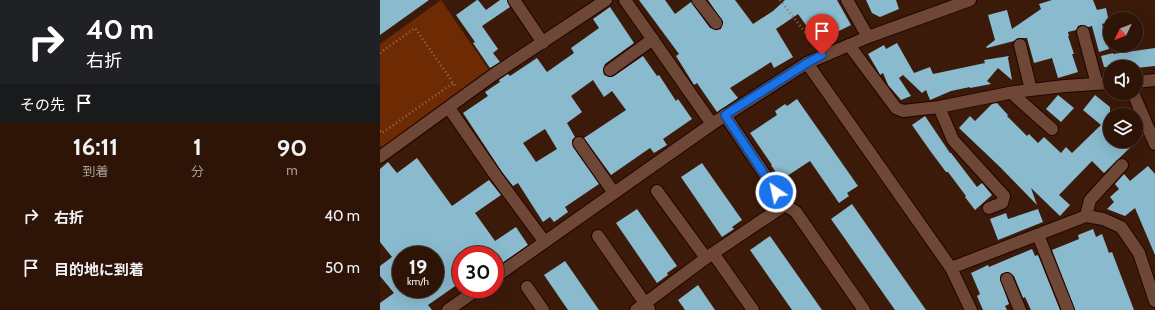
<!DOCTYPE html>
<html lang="ja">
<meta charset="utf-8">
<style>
:root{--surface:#2d1407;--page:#351d11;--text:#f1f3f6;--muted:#a79e9b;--line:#483328}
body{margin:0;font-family:Cabin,"Noto Sans JP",sans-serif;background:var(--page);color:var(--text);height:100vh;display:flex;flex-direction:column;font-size:15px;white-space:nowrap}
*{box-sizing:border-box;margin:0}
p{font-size:13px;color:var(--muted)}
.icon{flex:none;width:22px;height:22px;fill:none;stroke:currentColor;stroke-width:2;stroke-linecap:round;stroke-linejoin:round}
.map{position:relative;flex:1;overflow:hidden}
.drawer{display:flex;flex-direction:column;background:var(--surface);width:380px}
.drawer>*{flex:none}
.top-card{background:#202124;color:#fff;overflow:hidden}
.needle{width:26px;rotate:227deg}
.fabs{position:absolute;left:723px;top:12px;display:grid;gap:8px}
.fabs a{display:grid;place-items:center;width:40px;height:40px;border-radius:50%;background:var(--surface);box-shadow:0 4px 16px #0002,0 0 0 1px var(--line);font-size:20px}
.speed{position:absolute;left:12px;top:246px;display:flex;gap:8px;font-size:20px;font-weight:700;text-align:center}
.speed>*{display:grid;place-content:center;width:52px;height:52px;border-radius:50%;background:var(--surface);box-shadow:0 4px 16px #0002,0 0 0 1px var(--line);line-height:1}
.speed small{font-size:10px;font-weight:400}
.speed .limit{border:6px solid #d22;background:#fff;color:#111}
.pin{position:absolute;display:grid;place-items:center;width:34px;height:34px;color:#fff;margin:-41px -17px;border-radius:50% 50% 50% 0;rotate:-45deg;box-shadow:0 0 4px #0007}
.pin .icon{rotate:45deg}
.me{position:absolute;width:44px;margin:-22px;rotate:326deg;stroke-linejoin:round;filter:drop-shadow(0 0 3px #0008)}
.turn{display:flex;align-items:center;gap:14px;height:84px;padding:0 20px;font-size:18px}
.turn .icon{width:52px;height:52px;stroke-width:2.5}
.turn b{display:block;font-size:28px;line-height:34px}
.then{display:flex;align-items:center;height:38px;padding:0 20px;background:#0003;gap:8px;font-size:15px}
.eta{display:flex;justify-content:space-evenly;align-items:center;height:68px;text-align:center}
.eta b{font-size:24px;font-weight:700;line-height:28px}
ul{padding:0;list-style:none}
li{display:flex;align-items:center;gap:12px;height:52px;padding:0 20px}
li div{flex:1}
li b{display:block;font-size:15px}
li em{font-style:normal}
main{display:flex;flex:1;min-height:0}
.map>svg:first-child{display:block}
</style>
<main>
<section class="drawer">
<div class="top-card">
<div class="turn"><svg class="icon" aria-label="right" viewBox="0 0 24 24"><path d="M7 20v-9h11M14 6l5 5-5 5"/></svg><div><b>40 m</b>右折</div></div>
<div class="then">その先<svg class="icon" aria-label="arrive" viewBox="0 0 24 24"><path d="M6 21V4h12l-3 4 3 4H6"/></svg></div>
</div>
<div class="eta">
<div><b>16:11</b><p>到着</p></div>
<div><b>1</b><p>分</p></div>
<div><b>90</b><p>m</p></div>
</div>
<ul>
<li><svg class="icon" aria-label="right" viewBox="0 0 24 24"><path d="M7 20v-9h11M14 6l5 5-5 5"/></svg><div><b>右折</b></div><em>40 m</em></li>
<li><svg class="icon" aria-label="arrive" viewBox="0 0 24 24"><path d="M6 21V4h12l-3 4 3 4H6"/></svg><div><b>目的地に到着</b></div><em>50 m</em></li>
</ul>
</section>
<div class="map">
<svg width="775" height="310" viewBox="0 0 775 310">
<rect width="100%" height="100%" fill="#3c1a09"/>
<!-- green -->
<path fill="#6e2a02" d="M61 0 111 73 4 150 0 145V44Z"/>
<!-- building -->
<path fill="#89bace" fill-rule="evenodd" d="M0 0H49L0 35Z
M97 0H98L106 10 120 0H127L130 7 102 26 118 49 113 53 120 62 110 68 93 43 95 42 76 15Z
M259 0H285L295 14 311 2 330 28 337 30 341 29 343 22 328 0H355L373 24 393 11 405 0H457L471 25 455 33 453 29 436 39 418 14 396 29 413 57 394 68 391 62 350 88 358 98 337 112 317 83 314 85 296 56 299 54Z
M486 0H516L519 9 500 17 492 13Z
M672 0H713L717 10 726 8 729 22 722 24 729 49 719 52 712 26 708 27 701 25 698 26 696 30 688 32 689 36H688L694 54H692L698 72 678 78 672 58 654 63 647 38H638L634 41 607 48 606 47 615 40 608 15 627 10 632 29 661 9 659 4Z
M230 7 254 43 225 64 223 70 224 75 230 77 234 76 263 56 277 76 279 75 296 101 298 99 312 119 283 139 287 145 274 153 270 148 231 175 204 138 246 110 232 91 224 97 213 80 191 96 202 112 187 123 195 137 192 140 193 147 219 184 185 207 188 212 174 222 170 217 163 222 138 183 133 186 122 172 83 113 108 96 105 92 120 82 119 80 128 74 130 76 157 58 167 72 194 53 191 48 219 28 213 19ZM165 129 177 149 156 162 143 143Z
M517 43 534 73 550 67 553 74 605 63 604 60 629 56 628 58 632 80 618 68 607 81 611 84 590 88V87L571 91 550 100 546 90 542 93 523 75 519 78 531 96 521 100 508 85 503 73 500 75 498 71 488 54 504 45 506 49Z
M775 48V66L756 68V67H724L721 56 733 53V54Z
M678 95 694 108 681 122 666 109Z
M715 95 730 107V141H756V124L758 123 763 135 724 173 712 161 679 195 690 205 680 216 651 188 657 205 620 167 579 128 590 116 595 121 612 104 617 103 628 115 627 116 647 136 649 134 658 143 664 137 681 153 686 147 692 153 721 125 703 110Z
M417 99 478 186 467 193 469 196 459 203 430 161 401 180 391 165H392L370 133 397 115 395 111 405 104 407 106Z
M545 116 570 153H571L597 187 602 183 612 195 595 210 585 197 586 196 568 172H566L551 152 532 125Z
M37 158 72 206 109 180 121 195 95 213 115 241 136 227 148 245 115 268V255H81V282L48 305 52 310H0V303L14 293 0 276V266L12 257 0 242V169L8 162 17 173ZM21 255H55V289H21Z
M322 163 362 220 352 227 354 229 342 237 301 177Z
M768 166 775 174V255L755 208 745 216 727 209 734 202 730 197 739 189 735 184 744 174 750 181Z
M472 204 546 310H515L451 219Z
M257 209 297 266 287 273 288 275 277 283 236 223Z
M658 209 663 222 618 240 610 219 626 213 628 219Z
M713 229 716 237 722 234 729 253 732 252 754 310H695L672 250 699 239 698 235Z
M390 236 442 310H412L370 250Z
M652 249 655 256 658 255 680 310H651L645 297 643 298 634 276 628 272 621 274 620 278 629 304 625 306 627 310H603L597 296 600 294 591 273 608 265 609 267Z
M185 261 219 310H188L164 275Z
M318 285 335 310H305L298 300Z"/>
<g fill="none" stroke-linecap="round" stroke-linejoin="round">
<!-- street casing -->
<g stroke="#210300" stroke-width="14">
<path id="street" d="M134 0 163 43
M245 0 332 124
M318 0 336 23
M467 0 488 37
M703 32 717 84
M469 45 516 108 523 111 559 107 634 92 685 86 730 83
M640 45 651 90
M427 63 571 268 591 310
M230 70 273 39
M756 82 775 80
M634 92 636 97 672 129
M753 93 775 144
M559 107 573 140 624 196 622 203 609 208
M69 108 116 176 164 241
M199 143 234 193
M0 157 113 75 226 0
M277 191 326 258
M405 205 416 212 484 310
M706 216 710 200 742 165
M658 235 688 310
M218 236 269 309
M333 253 373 310
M571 268 706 216 723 219 741 227 759 253 775 301
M627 279 640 310
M147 287 163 310
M256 310 326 258 405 205 345 115"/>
</g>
<!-- secondary casing -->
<g stroke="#210300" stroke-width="14">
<path id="secondary" d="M115 277 332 124 427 63 488 37 590 0
M68 310 98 289"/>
</g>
<!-- path -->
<path stroke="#8f7263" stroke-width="2.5" stroke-dasharray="1 3" stroke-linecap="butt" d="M400 0 435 45
M0 53 35 28 76 87
M0 131 2 133 73 83"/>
<!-- street -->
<use href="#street" stroke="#6e4736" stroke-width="12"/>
<!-- secondary -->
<use href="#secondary" stroke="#6e4736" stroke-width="12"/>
</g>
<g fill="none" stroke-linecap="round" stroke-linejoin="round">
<!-- route casing -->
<g stroke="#114b97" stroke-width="10">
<path id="route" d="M396 192 345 115 427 63 442 55"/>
</g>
<!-- route -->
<use href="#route" stroke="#1a73e8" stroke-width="7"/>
</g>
</svg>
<div class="fabs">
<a><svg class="needle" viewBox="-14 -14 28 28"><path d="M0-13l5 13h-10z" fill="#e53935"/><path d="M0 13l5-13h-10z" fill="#a79e9b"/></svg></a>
<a><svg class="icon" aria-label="sound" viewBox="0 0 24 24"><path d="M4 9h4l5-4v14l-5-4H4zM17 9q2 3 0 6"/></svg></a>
<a><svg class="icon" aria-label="layers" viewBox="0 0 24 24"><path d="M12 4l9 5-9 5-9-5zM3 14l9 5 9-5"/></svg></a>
</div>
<div class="speed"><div>19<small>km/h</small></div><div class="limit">30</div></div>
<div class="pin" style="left:442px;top:55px;background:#d93025"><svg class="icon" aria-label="arrive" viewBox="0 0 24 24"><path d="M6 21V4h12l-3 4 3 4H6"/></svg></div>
<svg class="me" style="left:396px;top:192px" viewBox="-20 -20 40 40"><circle r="17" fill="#1a73e8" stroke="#fff" stroke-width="3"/><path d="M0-11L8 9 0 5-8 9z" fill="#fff"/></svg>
</div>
</main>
